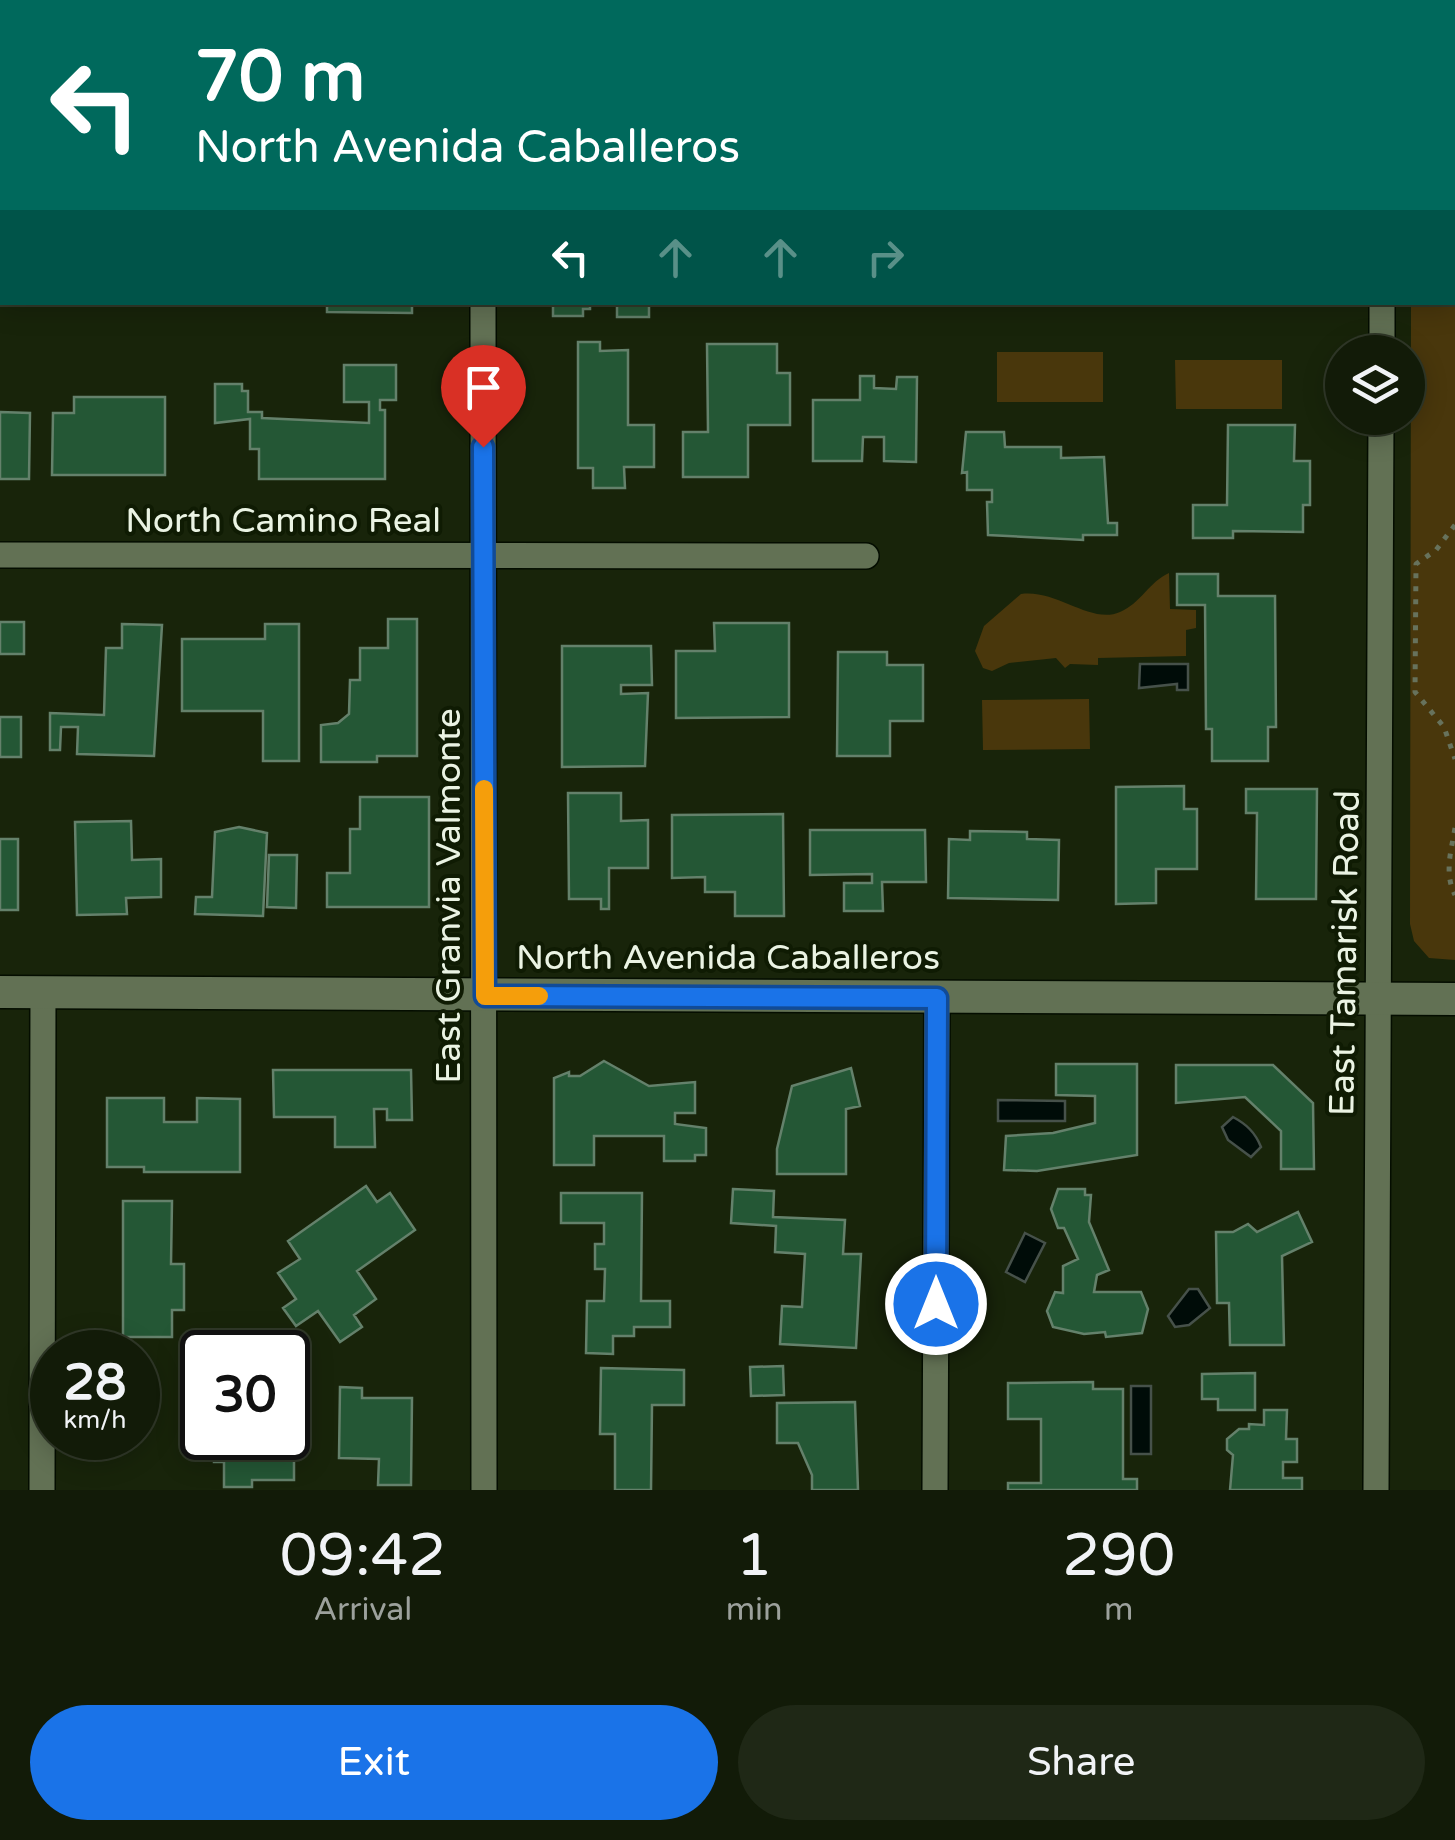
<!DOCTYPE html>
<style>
:root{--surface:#121b08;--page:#1f2816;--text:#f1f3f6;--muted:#9ca19c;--line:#313929;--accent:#1a73e8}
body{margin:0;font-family:"Varela Round",sans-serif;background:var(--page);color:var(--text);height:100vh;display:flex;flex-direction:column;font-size:38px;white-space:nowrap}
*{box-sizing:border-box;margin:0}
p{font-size:32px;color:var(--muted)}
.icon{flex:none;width:55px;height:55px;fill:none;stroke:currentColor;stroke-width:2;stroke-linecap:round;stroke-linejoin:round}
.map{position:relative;height:1490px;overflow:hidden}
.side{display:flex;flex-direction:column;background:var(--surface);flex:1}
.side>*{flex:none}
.top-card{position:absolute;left:0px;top:0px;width:1455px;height:305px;box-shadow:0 5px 25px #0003,0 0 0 2px var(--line);background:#00695c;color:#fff;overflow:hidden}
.buttons{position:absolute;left:1325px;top:335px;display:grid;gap:20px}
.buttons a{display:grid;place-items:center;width:100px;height:100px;border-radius:50%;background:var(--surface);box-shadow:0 5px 25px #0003,0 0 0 2px var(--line);font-size:50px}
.speed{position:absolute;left:30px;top:1330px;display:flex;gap:20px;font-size:50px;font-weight:700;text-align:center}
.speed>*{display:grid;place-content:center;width:130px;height:130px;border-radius:50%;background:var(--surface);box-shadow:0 5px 25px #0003,0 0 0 2px var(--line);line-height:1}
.speed small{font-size:25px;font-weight:400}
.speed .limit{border:5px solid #111;border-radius:15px;background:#fff;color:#111}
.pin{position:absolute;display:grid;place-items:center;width:85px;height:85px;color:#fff;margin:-102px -42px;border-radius:50% 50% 50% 0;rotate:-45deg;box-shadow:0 0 10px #0007}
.pin .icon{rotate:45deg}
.me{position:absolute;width:110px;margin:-55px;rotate:0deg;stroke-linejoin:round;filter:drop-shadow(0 0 8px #0008)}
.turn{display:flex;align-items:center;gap:35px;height:210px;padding:0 30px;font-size:45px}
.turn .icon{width:130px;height:130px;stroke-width:2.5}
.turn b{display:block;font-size:70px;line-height:85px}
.lanes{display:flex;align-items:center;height:95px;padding:0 30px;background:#0003;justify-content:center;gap:50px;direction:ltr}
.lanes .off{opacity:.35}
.eta{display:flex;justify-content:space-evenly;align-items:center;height:170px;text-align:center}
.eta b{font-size:60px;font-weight:600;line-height:70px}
.button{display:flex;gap:20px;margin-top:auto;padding:20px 30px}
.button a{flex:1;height:115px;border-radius:60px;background:var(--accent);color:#fff;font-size:40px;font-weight:600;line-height:115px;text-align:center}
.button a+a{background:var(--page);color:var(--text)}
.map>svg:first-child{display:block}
</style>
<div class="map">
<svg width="1455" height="1490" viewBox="0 0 1455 1490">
<rect width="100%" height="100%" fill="#18240a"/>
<!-- green -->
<path fill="#49370c" d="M1412 0H1455V960L1429 958 1414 941 1410 924 1411 303 1452 302V2Z
M997 352H1103V402H997Z
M1175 360H1282V409H1176Z
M1169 573 1170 609 1196 610V628L1186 630V656L1098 658V665L1070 664 1065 668 1056 658 1009 663 992 671 983 668 975 651 984 626 1021 594C1057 589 1091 625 1120 612 1140 604 1150 581 1169 573Z
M1089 699 1090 749 983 750 982 700Z"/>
<!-- water -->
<path fill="#000c08" stroke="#46514a" stroke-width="2.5" d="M1140 664H1188V690H1177V684L1139 688Z
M998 1100 1065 1101V1121H998Z
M1233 1117C1246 1124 1255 1132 1261 1147L1251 1157 1228 1140 1222 1127Z
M1025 1233 1045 1243 1025 1282 1006 1272Z
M1189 1289H1198L1210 1308 1189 1325 1175 1327 1168 1316Z
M1131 1386H1151V1454H1131Z"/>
<!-- building -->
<path fill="#245735" stroke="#64816b" stroke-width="2.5" d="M792 0H921L792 2Z
M948 0H1058L948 2Z
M1088 0H1195V2H1088Z
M1226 0H1312L1226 2Z
M0 173H2V246H0Z
M327 302H412V313L327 312Z
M553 302H590V309H583V316H553Z
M617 302H649V317H617Z
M578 342H600V351L628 350V425H654V467H624L625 488H593V468H578Z
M707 344H777V373H790V425H748V477H683V432H708Z
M344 365H396V400H380V410H385V479H259V449H250V419L215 423V384H242V391H248V412H262V418L369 423V402H344Z
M860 376H874V388L896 389 897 377H917L916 462 884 461V437H863L862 461H813V400H860Z
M74 397H165V475H52L53 413H74Z
M0 412 30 413 29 479H0Z
M1228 425H1295L1294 461H1310V505H1303V532L1233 531V538H1193V505H1227Z
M966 432H1004L1005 447H1061V458L1104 457 1108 523H1117V535H1083V540L988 535 987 502H992V490H967V472L962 473Z
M1177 574H1218V596H1275L1276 727H1268V761H1212V729H1206L1205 605H1177Z
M388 619H417V756H377V762H321V725L338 723 349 714 350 680H360V648H388Z
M0 622H24V654H0Z
M714 623H789V717L676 718V651H715Z
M122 624 162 625 154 756 77 754 78 727H61L60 750H50V713L104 715 106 648H122Z
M265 624H299V761H263V711H182V639H265Z
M562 646H651L652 685H621V694L648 693 645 766 562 767Z
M838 652H887V665H923V721H890V756H837Z
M0 717H21V757H0Z
M1184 786V809H1197V869H1156V903L1116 904V787Z
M1246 789H1317L1316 899H1256L1257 813H1246Z
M568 793H621V821L648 820V868H609V909H601V899H569Z
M360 797H429V907H327V873H350V829H360Z
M783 814 784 916H735V892H705V877L672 878V815Z
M131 821 132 860 161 859V897L126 898 127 914 77 915 75 822Z
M239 827 267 833 263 916 195 914 196 897H212L215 832Z
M810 830H925L926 882H882L883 911H844V883H872V874L810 875Z
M970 831 1027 832V839L1059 840 1058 900 948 898 949 839 970 840Z
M0 839H18V910H0Z
M269 855H297L296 908 267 907Z
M604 1061 649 1086 695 1082V1113H675V1124L706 1128V1155H695V1161H664V1136H594V1165H554V1078L569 1072V1076H580Z
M1056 1064H1137V1155L1037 1171 1004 1170 1006 1136 1053 1133 1095 1123V1096L1056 1095Z
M1176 1065H1273L1313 1103 1314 1169H1281V1131L1245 1097 1176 1103Z
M851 1068 860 1106 846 1109V1174H777V1149L792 1086Z
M273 1070H411L412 1120H387V1109H374L375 1147H335V1117H274Z
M107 1098H164V1122H197V1098L240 1099V1172H144V1167H107Z
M366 1186 377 1202 390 1193 415 1230 357 1271 376 1299 354 1315 362 1327 340 1342 318 1311 296 1326 283 1308 296 1299 278 1273 300 1259 288 1241Z
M733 1189 774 1191 773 1217 845 1220 843 1254H861L856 1348 780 1344 782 1306 802 1307 805 1254 775 1252 776 1226 731 1223Z
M1058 1189H1085V1195H1091L1089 1222 1109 1270 1097 1275 1094 1292H1141L1148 1309 1142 1333 1106 1337 1105 1332 1084 1334 1053 1327 1047 1311 1055 1292 1063 1293V1266L1078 1259 1064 1228H1058L1051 1209Z
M561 1193H642L641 1301H670V1327H634V1336H613V1354L586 1353 587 1301H604L605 1269H595V1244H604V1223H561Z
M123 1201H172L171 1264H184V1310H172V1337H123Z
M1298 1212 1312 1242 1282 1256 1284 1345H1230L1229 1303H1217L1216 1232H1233L1248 1224 1257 1232Z
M783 1366 784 1395 751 1396 750 1367Z
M601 1368 684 1370V1405H652L651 1490H615V1434H600Z
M1255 1373V1410H1218V1399H1202V1374Z
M186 1378 202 1379V1404L186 1403Z
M1093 1382V1389H1123V1479H1137V1490H1008V1483H1041V1419H1008V1383Z
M340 1387 362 1388V1398H412L411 1485H378L379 1459 339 1458Z
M855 1402 858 1490H812V1475L798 1443H777V1403Z
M288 1405H294V1480H252V1487H224V1462H214V1438H288Z
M1264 1410H1287L1286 1439H1297V1462H1283V1478H1302V1490H1230L1233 1455 1227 1450V1439L1239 1429H1249V1424L1264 1425Z"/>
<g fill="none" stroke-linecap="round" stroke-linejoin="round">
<!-- minor casing -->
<g stroke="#040d00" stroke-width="28">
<path id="minor" d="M482 0V2
M1382 0V2
M0 114H2
M483 302 484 1490
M1382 352V302
M0 555 866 556
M42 1490 43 992
M935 1490 937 998
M1376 1490 1381 418"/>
</g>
<!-- tertiary casing -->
<g stroke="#040d00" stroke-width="35">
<path id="tertiary" d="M0 992 1455 999"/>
</g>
<!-- path -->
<path stroke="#67725c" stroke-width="5" stroke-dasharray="5 8" stroke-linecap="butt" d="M1455 525 1436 550 1416 564 1415 692 1444 727 1455 759
M1455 828C1451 852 1444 873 1455 895"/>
<!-- minor -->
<use href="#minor" stroke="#627154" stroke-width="25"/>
<!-- tertiary -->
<use href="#tertiary" stroke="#627154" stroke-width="32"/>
</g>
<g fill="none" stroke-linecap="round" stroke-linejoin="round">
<!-- route casing -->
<g stroke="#114b97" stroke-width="25">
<path id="route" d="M483 447 485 996 937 998 936 1304"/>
</g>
<!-- route -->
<use href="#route" stroke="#1a73e8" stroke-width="18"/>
<!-- slow -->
<path stroke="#f59e0b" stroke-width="18" d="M484 789 485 996H539"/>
</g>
<g text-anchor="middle" stroke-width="8" stroke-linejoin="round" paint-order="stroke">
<!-- street labels -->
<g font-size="35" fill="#eaf3e3" stroke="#0f1b03">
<text x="283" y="532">North Camino Real</text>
<text transform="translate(448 896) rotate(-90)" y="12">East Granvia Valmonte</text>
<text transform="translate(1344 953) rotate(-89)" y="12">East Tamarisk Road</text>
<text x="728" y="969">North Avenida Caballeros</text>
</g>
</g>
</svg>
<div class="buttons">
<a><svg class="icon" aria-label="layers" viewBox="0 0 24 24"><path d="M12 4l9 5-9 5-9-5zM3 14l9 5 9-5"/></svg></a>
</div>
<div class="speed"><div>28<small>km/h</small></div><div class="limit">30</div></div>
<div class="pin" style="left:483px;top:447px;background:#d93025"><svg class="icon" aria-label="arrive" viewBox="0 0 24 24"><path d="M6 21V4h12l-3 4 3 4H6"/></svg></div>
<svg class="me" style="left:936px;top:1304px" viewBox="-20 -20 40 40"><circle r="17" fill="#1a73e8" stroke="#fff" stroke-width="3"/><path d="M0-11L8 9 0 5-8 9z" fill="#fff"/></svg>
<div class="top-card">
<div class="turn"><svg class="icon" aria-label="left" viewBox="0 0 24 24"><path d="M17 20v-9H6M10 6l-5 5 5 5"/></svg><div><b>70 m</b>North Avenida Caballeros</div></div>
<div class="lanes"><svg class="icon" aria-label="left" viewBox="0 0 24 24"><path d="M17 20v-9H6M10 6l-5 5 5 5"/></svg><svg class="icon off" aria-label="ahead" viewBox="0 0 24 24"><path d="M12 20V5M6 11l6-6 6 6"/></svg><svg class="icon off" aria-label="ahead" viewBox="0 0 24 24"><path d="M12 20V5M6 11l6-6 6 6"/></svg><svg class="icon off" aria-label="right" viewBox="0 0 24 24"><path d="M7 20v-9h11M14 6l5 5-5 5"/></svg></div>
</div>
</div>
<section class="side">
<div class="eta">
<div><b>09:42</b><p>Arrival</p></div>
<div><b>1</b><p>min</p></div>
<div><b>290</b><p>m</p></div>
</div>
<div class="button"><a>Exit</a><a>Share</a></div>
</section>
